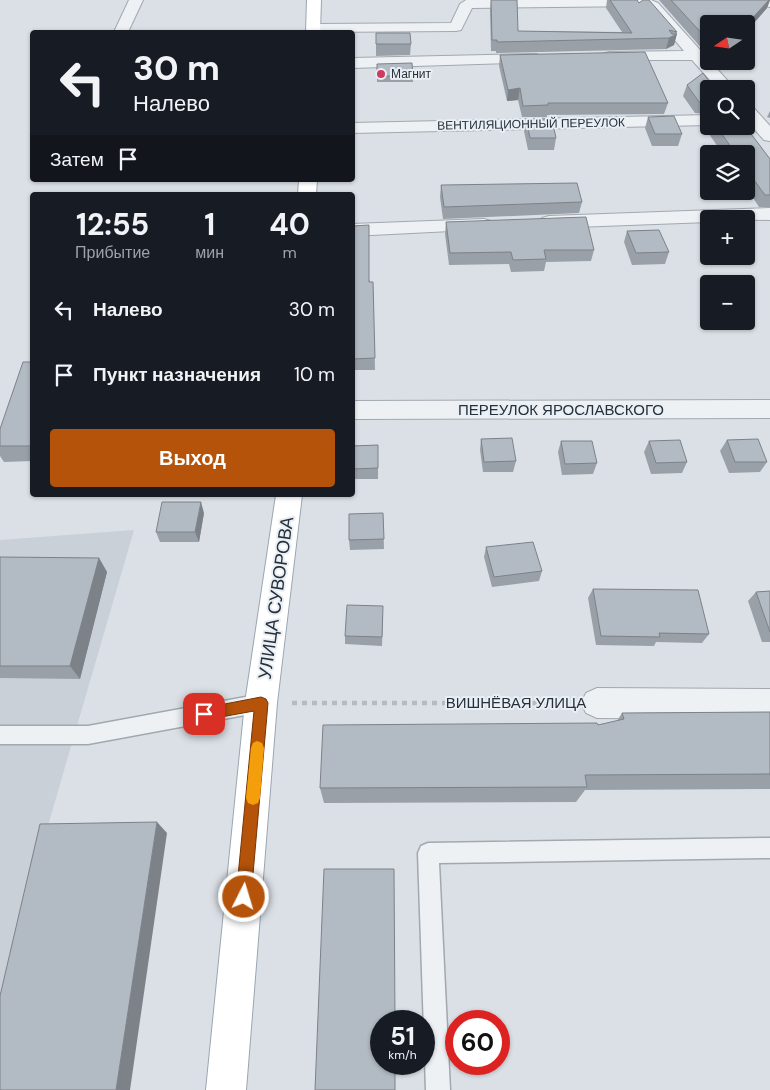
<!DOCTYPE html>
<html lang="ru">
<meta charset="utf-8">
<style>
:root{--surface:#171b24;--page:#20242c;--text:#f1f3f6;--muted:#9ea1a6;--accent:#b45309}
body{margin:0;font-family:"DM Sans",sans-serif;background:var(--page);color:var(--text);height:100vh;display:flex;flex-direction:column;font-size:19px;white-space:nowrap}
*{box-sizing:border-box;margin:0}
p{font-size:16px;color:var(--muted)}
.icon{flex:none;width:28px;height:28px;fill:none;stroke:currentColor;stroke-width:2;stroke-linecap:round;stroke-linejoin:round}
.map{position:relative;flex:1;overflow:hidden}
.details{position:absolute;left:30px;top:192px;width:325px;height:305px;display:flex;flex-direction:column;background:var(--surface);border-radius:5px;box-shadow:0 1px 4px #0004}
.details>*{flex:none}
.banner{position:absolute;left:30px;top:30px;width:325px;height:152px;border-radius:5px;box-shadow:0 1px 4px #0004;background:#171b24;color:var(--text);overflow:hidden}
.needle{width:32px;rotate:257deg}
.tools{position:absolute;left:700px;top:15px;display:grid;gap:10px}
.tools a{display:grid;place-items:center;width:55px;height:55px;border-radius:5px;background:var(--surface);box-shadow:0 1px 4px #0004;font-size:25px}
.speed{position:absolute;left:370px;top:1010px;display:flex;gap:10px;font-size:25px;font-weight:700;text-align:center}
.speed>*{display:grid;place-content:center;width:65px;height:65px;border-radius:50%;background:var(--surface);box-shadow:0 1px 4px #0004;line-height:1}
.speed small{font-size:12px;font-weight:400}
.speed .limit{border:8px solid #d22;background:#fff;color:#111}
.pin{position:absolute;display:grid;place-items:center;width:42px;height:42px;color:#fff;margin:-21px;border-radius:10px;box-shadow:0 2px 8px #0006}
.me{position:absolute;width:55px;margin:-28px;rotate:5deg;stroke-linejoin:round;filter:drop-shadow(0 0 4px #0008)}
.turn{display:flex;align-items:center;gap:18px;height:105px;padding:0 20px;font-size:22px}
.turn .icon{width:65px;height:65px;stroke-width:2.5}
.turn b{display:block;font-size:35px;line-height:42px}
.then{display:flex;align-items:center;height:48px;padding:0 20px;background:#0003;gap:10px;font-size:19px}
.eta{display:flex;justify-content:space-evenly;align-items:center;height:85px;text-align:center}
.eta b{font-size:30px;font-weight:700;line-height:35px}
.cta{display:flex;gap:10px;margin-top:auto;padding:10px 20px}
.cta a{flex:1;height:58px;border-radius:5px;background:var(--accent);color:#fff;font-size:20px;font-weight:700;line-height:58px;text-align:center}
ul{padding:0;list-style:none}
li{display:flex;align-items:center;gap:15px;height:65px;padding:0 20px}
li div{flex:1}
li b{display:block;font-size:19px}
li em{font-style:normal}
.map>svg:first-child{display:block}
</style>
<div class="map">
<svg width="770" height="1090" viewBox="0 0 770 1090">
<rect width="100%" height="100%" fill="#dbe0e6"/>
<!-- built -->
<path fill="#c9d0d8" d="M134 530 47 829 0 1005V540Z"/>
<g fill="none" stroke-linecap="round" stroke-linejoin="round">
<!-- lane casing -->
<g stroke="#a1a8b0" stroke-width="3">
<path id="lane" d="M261 694 268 697 270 703 268 709 261 712 88 744H0V726H88Z
M770 838V858L439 863 450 1090H426L418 853 421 846 428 843Z"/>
</g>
<!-- street casing -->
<g stroke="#a1a8b0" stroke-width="2">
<path id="street" d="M129 0H143L128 32H114Z
M466 0H651L658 3 735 89H718L692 60H603L601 57 603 54 609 52 684 51 646 6 472 8 461 30 456 31 319 32 314 31 312 28 314 25 319 24 451 23 460 4Z
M750 0H770V7L752 3Z
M536 54 542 56 544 59 542 62 352 68V58Z
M746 105 752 106 770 126V141L764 140 746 120Z
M709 115V125L352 133V123Z
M770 208V220L709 219V222L549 228 542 226 539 222 542 218 549 216Z
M484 219 491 221 494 225 491 229 352 236V224Z
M770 400V418L352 419V401Z
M597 688 770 689V719L597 718 586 713 581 703 586 693Z"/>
</g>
<!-- primary casing -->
<g stroke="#9aa6b2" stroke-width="2">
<path id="primary" d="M307 0H321L320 32H306Z
M299 180H317L316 195H298Z
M276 495H302L277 703 246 1090H206L245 703Z"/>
</g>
<!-- path -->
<path stroke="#b6bbc0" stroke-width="4.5" stroke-dasharray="5 5" stroke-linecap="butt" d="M292 703H568"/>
<!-- lane -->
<use href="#lane" fill="#eef1f4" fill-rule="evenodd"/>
<!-- street -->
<use href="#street" fill="#eef1f4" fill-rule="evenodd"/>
<!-- primary -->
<use href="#primary" fill="#fff" fill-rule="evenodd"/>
</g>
<!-- wall -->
<path fill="#99a0a8" d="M491 0 518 31 622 32 606 8 607 0H637L639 3 677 32 674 45 666 49 496 53V51H491L490 10Z
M659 0H770L767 8 746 32V24H709V52L704 51Z
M376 33 411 44 410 55 376 56Z
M500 55 668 103 664 114 547 115V117H522L518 100 507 101 499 66Z
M377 64 413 76V82H377Z
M687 85 709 89V114L695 113 683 96Z
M770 111V118L767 117Z
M708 115 709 126H745L770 159V207H759L746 187V154H723L704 127Z
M648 117 682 134 678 146H652L645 128Z
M526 119 556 138 554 150H528L524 131Z
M441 185 582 202 579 213 443 219 440 197Z
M446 222 594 250 591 261 546 262 544 271 511 272 509 264 449 265 445 234Z
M352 226 370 282H373L375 370H352Z
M627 231 669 252 665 264 632 265 624 242Z
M32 362V461L4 462 0 456V429Z
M481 439 516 461 513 472H483L480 450Z
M727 440 767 462 760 472 729 473 720 451Z
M561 441 597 463 593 474 562 475 558 452Z
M649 441 687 462 682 473 651 474 644 452Z
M378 445V479H352V446Z
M204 513 199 542H160L156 532Z
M383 513 384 549 350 550 349 540Z
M486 547 542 571 539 581 492 587 484 557Z
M0 557 99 558 107 572 80 679 0 678Z
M593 589 709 634 702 643 656 642 654 646 596 645 588 598Z
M770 591V642H762L748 601 756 592Z
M383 616 382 646 345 644V636Z
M770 712V789L585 790 576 802 324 803 320 788 617 721 622 713Z"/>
<!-- shaded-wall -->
<path fill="#7d8288" d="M769 0H770L767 8 746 32V25Z
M677 34 674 45 666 49 669 38Z
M520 88 518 100 507 101 508 90Z
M201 502 204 513 199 542 195 532Z
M99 558 107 572 80 679 70 666Z
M157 822 167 833 130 1090H116Z"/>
<!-- building -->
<path fill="#b2bac3" stroke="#7d8288" d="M491 0H517L518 31 632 33 610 0H637L639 3 643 0H649L677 32 669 30 672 34H677L669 38 497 42V40H492Z
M671 0H769L746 25V24H709V40H708Z
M376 33H410L411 44H376Z
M645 52 668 103H548V105L523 106 520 88 508 90 500 55Z
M412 63 413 76H377V64Z
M703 73 715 89H709V102H699L687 85Z
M674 116 682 134H655L648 117Z
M526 119H552L556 138H530Z
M716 126H745L770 159V195H765L746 169V154H736Z
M577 183 582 202 444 207 441 185Z
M586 217 594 250H544L546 259 513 260 511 252 450 253 446 222Z
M369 225V282H373L375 358 352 359V226Z
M659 230 669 252 636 253 627 231Z
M23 362H32V446H0V429Z
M512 438 516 461 484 462 481 439Z
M758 439 767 462H735L727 440Z
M680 440 687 462 656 463 649 441Z
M561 441H592L597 463 565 464Z
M378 445V468L352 469V446Z
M162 502H201L195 532H156Z
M383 513 384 539 349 540V514Z
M533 542 542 571 494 577 486 547Z
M0 557 99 558 70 666H0Z
M593 589 698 590 709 634 659 633 660 637 601 636Z
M770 591V632L756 592Z
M347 605 383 606 382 637 345 636Z
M770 712V774L585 775 587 787 320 788 323 725 597 723 598 725 624 719 622 713Z
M157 822 116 1090H0V996L40 824Z
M324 869H394L395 1021H381V1064H395V1090H315Z"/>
<!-- route -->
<path fill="#b45309" stroke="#753606" d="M261 697 266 699 268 703 251 897 249 902 244 904 238 902 236 897 254 711 204 720 199 718 197 714 199 710 204 708Z"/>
<!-- slow -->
<path fill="#f59e0b" d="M257 741 262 743 264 748 260 798 258 803 253 805 248 803 246 798 251 748 253 743Z"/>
<!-- markers -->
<circle fill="#d13a5f" stroke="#eaeff4" stroke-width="2" cx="381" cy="74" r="5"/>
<g text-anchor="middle" stroke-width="4" stroke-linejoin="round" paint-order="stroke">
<!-- far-poi labels -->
<g font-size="12" fill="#25303c" stroke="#eaeff4" text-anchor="start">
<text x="391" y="78">Магнит</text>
</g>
<!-- far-street labels -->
<g font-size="12" fill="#25303c" stroke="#eaeff4">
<text transform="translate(531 124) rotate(-1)" y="4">ВЕНТИЛЯЦИОННЫЙ ПЕРЕУЛОК</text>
</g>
<!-- street labels -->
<g font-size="15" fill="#25303c" stroke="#eaeff4">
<text x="561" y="415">ПЕРЕУЛОК ЯРОСЛАВСКОГО</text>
<text x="516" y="708">ВИШНЁВАЯ УЛИЦА</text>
</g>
<!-- near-street labels -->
<g font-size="18" fill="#25303c" stroke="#eaeff4">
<text transform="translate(276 598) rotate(-82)" y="6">УЛИЦА СУВОРОВА</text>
</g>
</g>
</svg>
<div class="tools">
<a><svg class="needle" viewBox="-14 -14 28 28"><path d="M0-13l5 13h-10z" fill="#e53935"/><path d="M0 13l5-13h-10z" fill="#9ea1a6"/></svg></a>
<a><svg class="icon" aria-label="search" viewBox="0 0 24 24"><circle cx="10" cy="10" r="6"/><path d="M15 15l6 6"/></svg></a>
<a><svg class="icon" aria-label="layers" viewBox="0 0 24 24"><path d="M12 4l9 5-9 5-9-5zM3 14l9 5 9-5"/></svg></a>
<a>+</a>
<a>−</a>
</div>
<div class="speed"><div>51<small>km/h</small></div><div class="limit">60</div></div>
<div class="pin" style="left:204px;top:714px;background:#d93025"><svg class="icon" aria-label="arrive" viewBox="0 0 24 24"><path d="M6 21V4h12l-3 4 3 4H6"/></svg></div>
<svg class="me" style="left:244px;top:897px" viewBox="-20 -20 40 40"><circle r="17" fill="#b45309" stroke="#fff" stroke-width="3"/><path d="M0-11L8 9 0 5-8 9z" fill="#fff"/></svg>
<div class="banner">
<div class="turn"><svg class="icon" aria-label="left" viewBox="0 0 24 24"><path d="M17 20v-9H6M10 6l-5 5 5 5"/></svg><div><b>30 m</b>Налево</div></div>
<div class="then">Затем<svg class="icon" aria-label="arrive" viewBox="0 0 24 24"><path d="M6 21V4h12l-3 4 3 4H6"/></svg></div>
</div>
<section class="details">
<div class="eta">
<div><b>12:55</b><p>Прибытие</p></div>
<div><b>1</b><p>мин</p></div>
<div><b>40</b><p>m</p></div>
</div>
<ul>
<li><svg class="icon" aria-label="left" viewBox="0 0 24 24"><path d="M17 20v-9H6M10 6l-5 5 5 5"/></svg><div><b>Налево</b></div><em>30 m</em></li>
<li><svg class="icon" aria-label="arrive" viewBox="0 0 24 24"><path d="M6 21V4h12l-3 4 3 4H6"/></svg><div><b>Пункт назначения</b></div><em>10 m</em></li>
</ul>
<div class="cta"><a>Выход</a></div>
</section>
</div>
